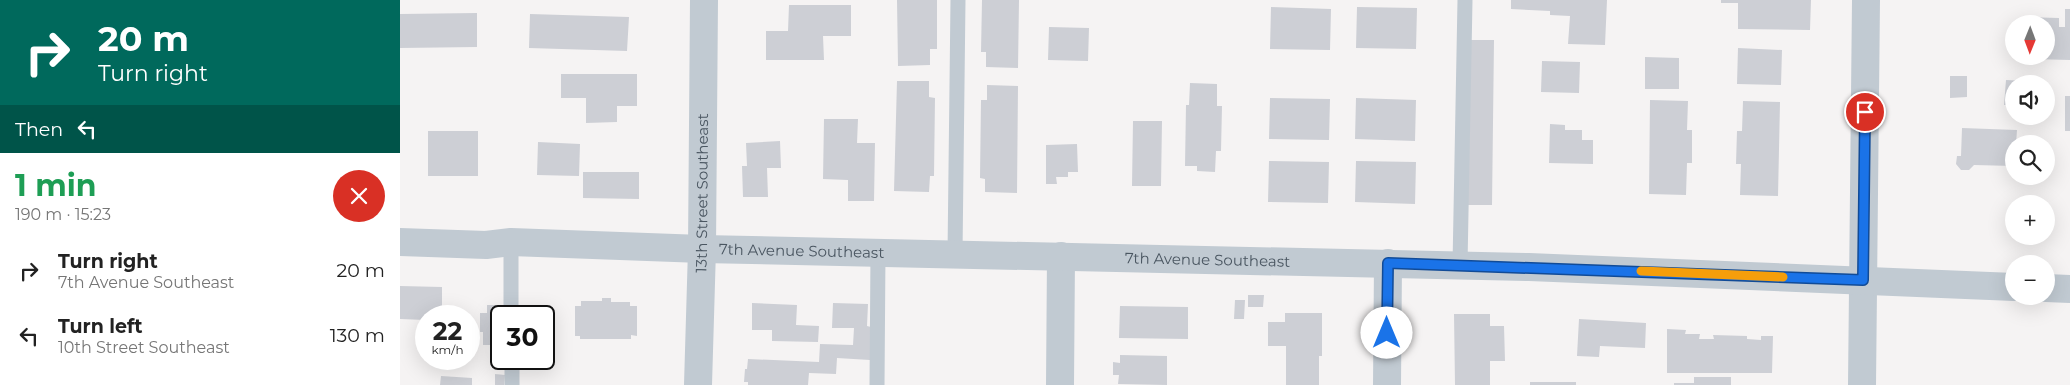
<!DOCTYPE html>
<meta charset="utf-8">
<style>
:root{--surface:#fff;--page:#f2f2f2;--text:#222;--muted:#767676}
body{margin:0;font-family:Montserrat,sans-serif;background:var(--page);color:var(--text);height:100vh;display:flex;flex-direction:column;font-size:19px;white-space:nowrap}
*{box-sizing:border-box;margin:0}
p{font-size:16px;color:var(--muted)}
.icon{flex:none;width:28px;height:28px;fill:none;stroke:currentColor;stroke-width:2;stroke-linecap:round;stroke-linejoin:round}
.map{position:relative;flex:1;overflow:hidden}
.details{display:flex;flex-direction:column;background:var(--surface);width:400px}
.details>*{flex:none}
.guide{background:#00695c;color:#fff;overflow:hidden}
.needle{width:32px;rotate:181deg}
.buttons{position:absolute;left:1605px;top:15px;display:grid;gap:10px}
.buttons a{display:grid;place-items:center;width:50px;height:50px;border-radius:50%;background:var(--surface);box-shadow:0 5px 20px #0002;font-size:25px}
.speed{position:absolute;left:15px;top:305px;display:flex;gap:10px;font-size:25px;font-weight:700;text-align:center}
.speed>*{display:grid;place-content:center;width:65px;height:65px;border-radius:50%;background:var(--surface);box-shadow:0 5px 20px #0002;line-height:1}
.speed small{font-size:12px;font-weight:400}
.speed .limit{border:2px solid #111;border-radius:8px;background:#fff;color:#111}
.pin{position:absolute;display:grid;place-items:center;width:42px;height:42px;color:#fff;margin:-21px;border:2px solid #fff;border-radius:50%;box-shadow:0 1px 5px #0007}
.me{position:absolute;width:55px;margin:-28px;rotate:0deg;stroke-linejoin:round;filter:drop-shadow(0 0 4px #0008)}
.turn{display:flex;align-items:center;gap:18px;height:105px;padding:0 15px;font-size:22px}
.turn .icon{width:65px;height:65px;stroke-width:2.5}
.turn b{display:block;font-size:35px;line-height:42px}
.then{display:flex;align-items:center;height:48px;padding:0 15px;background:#0003;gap:10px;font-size:19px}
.round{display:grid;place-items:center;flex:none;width:52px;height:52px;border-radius:26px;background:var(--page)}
.head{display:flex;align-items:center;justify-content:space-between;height:85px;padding:0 15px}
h1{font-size:30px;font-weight:700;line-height:38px;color:#1e9e55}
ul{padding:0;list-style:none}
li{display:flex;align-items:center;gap:15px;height:65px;padding:0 15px}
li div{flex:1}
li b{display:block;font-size:19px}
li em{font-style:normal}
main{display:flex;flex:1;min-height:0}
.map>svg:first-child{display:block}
</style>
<main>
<section class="details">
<div class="guide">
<div class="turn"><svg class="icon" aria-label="right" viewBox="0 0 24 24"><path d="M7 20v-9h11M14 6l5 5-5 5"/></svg><div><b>20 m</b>Turn right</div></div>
<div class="then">Then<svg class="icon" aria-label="left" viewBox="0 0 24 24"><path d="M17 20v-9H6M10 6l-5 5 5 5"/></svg></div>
</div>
<div class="head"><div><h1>1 min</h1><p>190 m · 15:23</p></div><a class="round" style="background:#d93025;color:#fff"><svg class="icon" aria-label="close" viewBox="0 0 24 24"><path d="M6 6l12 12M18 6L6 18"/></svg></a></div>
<ul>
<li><svg class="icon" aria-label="right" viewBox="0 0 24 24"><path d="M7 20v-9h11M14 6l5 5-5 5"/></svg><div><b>Turn right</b><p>7th Avenue Southeast</p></div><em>20 m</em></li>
<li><svg class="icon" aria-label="left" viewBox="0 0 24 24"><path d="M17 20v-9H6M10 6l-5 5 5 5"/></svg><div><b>Turn left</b><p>10th Street Southeast</p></div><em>130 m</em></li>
</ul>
</section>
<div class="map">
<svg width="1670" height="385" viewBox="0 0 1670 385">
<rect width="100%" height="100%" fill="#f5f3f3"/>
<!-- building -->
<path fill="#cdcfd5" d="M497 0H537V49H530V65L498 66Z
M582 0H619L618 68 586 67V52H581Z
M1111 0H1207L1205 45 1168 44 1170 16 1150 15V11L1111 9Z
M1321 0H1411L1410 30 1338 29V3H1321Z
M389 5H451V36H423L424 60H366V31H388Z
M871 7 931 9 930 50 870 49Z
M957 7 1017 8 1016 49 956 48Z
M1665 9H1670V60L1627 59V56H1646V24H1623V17L1659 18V27H1665Z
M77 13V47L0 48V14Z
M130 14 229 17 227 51 129 48Z
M649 27 689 28 688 61 648 60Z
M1069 40H1094L1092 205H1066Z
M1338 48 1382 50 1381 85 1337 84Z
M1245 57 1279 58V89H1245Z
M1142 61 1180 62 1179 93 1141 92Z
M161 74H237V106H217V122L186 123V98H161Z
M1550 76H1567V97L1550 98Z
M1606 80 1627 81V84H1614V105H1604Z
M497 81H529V97L535 98 534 176H530L529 192 494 191Z
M790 83 817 84V106H822L821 151H816L815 172 797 171V166H785L786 105H789Z
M587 85 618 86 617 193 585 192V179L580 178 581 100H587Z
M1665 96H1670V131H1665Z
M870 98 930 99 929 140 869 139Z
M956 98 1016 100 1015 141 955 139Z
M1250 100 1288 101 1287 130H1292V163H1287L1286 195 1249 194Z
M1343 101 1380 102 1378 196 1340 195 1341 164H1336L1337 131H1342Z
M424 119H458L457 143H475L474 201H448V180L423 179Z
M733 121H762L761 186H732Z
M1150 124 1165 125V130H1182V140H1193V164L1149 163Z
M1562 128 1617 130 1616 144H1614V166L1574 165 1569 170H1561L1556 164 1557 156H1561Z
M28 131H78V176H28Z
M380 141 381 168H367L368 197H343L342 166H347L346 143Z
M138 142 180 144 179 176 137 175Z
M677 144 678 172H668V177H656L657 184H646V145Z
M869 161 929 162 928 203 868 202Z
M956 161 1016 162 1015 204 955 202Z
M183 172H239V199L183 198Z
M0 286 42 287V316H26V320L0 319Z
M848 295H864L863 307H848Z
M202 298H211V302H230V306H237V336L231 335V339H180V336H175V306H181V301H202Z
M835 300H845L844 319H834Z
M352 303 397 305 396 325 419 326 418 342 372 341V330H352Z
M433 303 468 304 467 326 471 327 470 360 437 358 436 374 409 373 408 385H348V382H344L345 369H347L348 359 419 362 420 344 453 345 454 328H432Z
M87 305H106V316H101L100 345H83V332H80V313H87Z
M720 306 788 307V339L719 338Z
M123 307 139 308V316H123Z
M885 313H922V356H919V385H886V346H868V322H885Z
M1054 314H1090V326H1104L1105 361H1090V385H1055Z
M1179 319 1246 323 1245 348 1200 346 1199 357 1177 356Z
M1267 329 1286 330 1285 334H1300L1299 339H1314L1313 335 1347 336V339L1361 340V336H1373L1372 373H1267Z
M720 355 767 356V385L718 384 719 375H713V362L720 363Z
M95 374 105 375 104 385H95Z
M41 376 72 378V385H40Z
M1294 377H1331V385H1274V383H1294Z
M1130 382H1176V385H1130Z"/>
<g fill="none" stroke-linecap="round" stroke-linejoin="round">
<!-- service -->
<path stroke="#c1cad2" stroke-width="15" d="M111 242V316
M555 254 558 0
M1060 265 1065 0
M112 359V385
M477 385 478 252"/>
<!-- minor -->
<g stroke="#c1cad2" stroke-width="28">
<path id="s1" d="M298 385 302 249 304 0"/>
<path d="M660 385 661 256"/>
<path d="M987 385 988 263"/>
<path d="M1462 385 1466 0"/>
</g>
<!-- tertiary -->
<g stroke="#c1cad2" stroke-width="28">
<path id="s2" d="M0 242 86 245 111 242 302 249 1129 267 1614 287"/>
<path d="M1646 288 1670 289"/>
</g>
</g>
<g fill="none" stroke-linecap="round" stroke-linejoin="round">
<!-- route casing -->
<g stroke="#114b97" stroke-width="12">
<path id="route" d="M987 333 988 263 1463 280 1465 112"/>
</g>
<!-- route -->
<use href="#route" stroke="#1a73e8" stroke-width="9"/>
<!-- slow -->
<path stroke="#f59e0b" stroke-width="9" d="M1241 271 1383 277"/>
</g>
<g text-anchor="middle" stroke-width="4" stroke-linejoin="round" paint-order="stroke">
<!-- street labels -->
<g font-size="15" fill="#4a5661" stroke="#fff">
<text dy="5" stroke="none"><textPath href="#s1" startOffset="192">13th Street Southeast</textPath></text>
<text dy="5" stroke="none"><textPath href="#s2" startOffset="402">7th Avenue Southeast</textPath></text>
<text dy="5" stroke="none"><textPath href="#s2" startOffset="808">7th Avenue Southeast</textPath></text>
</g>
</g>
</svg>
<div class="buttons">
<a><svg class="needle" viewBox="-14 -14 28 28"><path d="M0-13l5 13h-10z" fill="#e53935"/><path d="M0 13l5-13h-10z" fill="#767676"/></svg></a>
<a><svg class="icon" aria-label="sound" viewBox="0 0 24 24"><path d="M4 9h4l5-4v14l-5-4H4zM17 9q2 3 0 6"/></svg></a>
<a><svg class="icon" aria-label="search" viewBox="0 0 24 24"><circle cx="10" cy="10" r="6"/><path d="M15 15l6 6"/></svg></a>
<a>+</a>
<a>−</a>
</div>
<div class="speed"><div>22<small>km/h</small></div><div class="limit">30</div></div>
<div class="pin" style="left:1465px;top:112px;background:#d93025"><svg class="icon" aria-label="arrive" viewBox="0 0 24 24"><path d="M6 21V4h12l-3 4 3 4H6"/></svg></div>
<svg class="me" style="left:987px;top:333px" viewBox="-20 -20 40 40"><circle r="19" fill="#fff"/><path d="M0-13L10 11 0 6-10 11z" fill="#1a73e8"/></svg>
</div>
</main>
